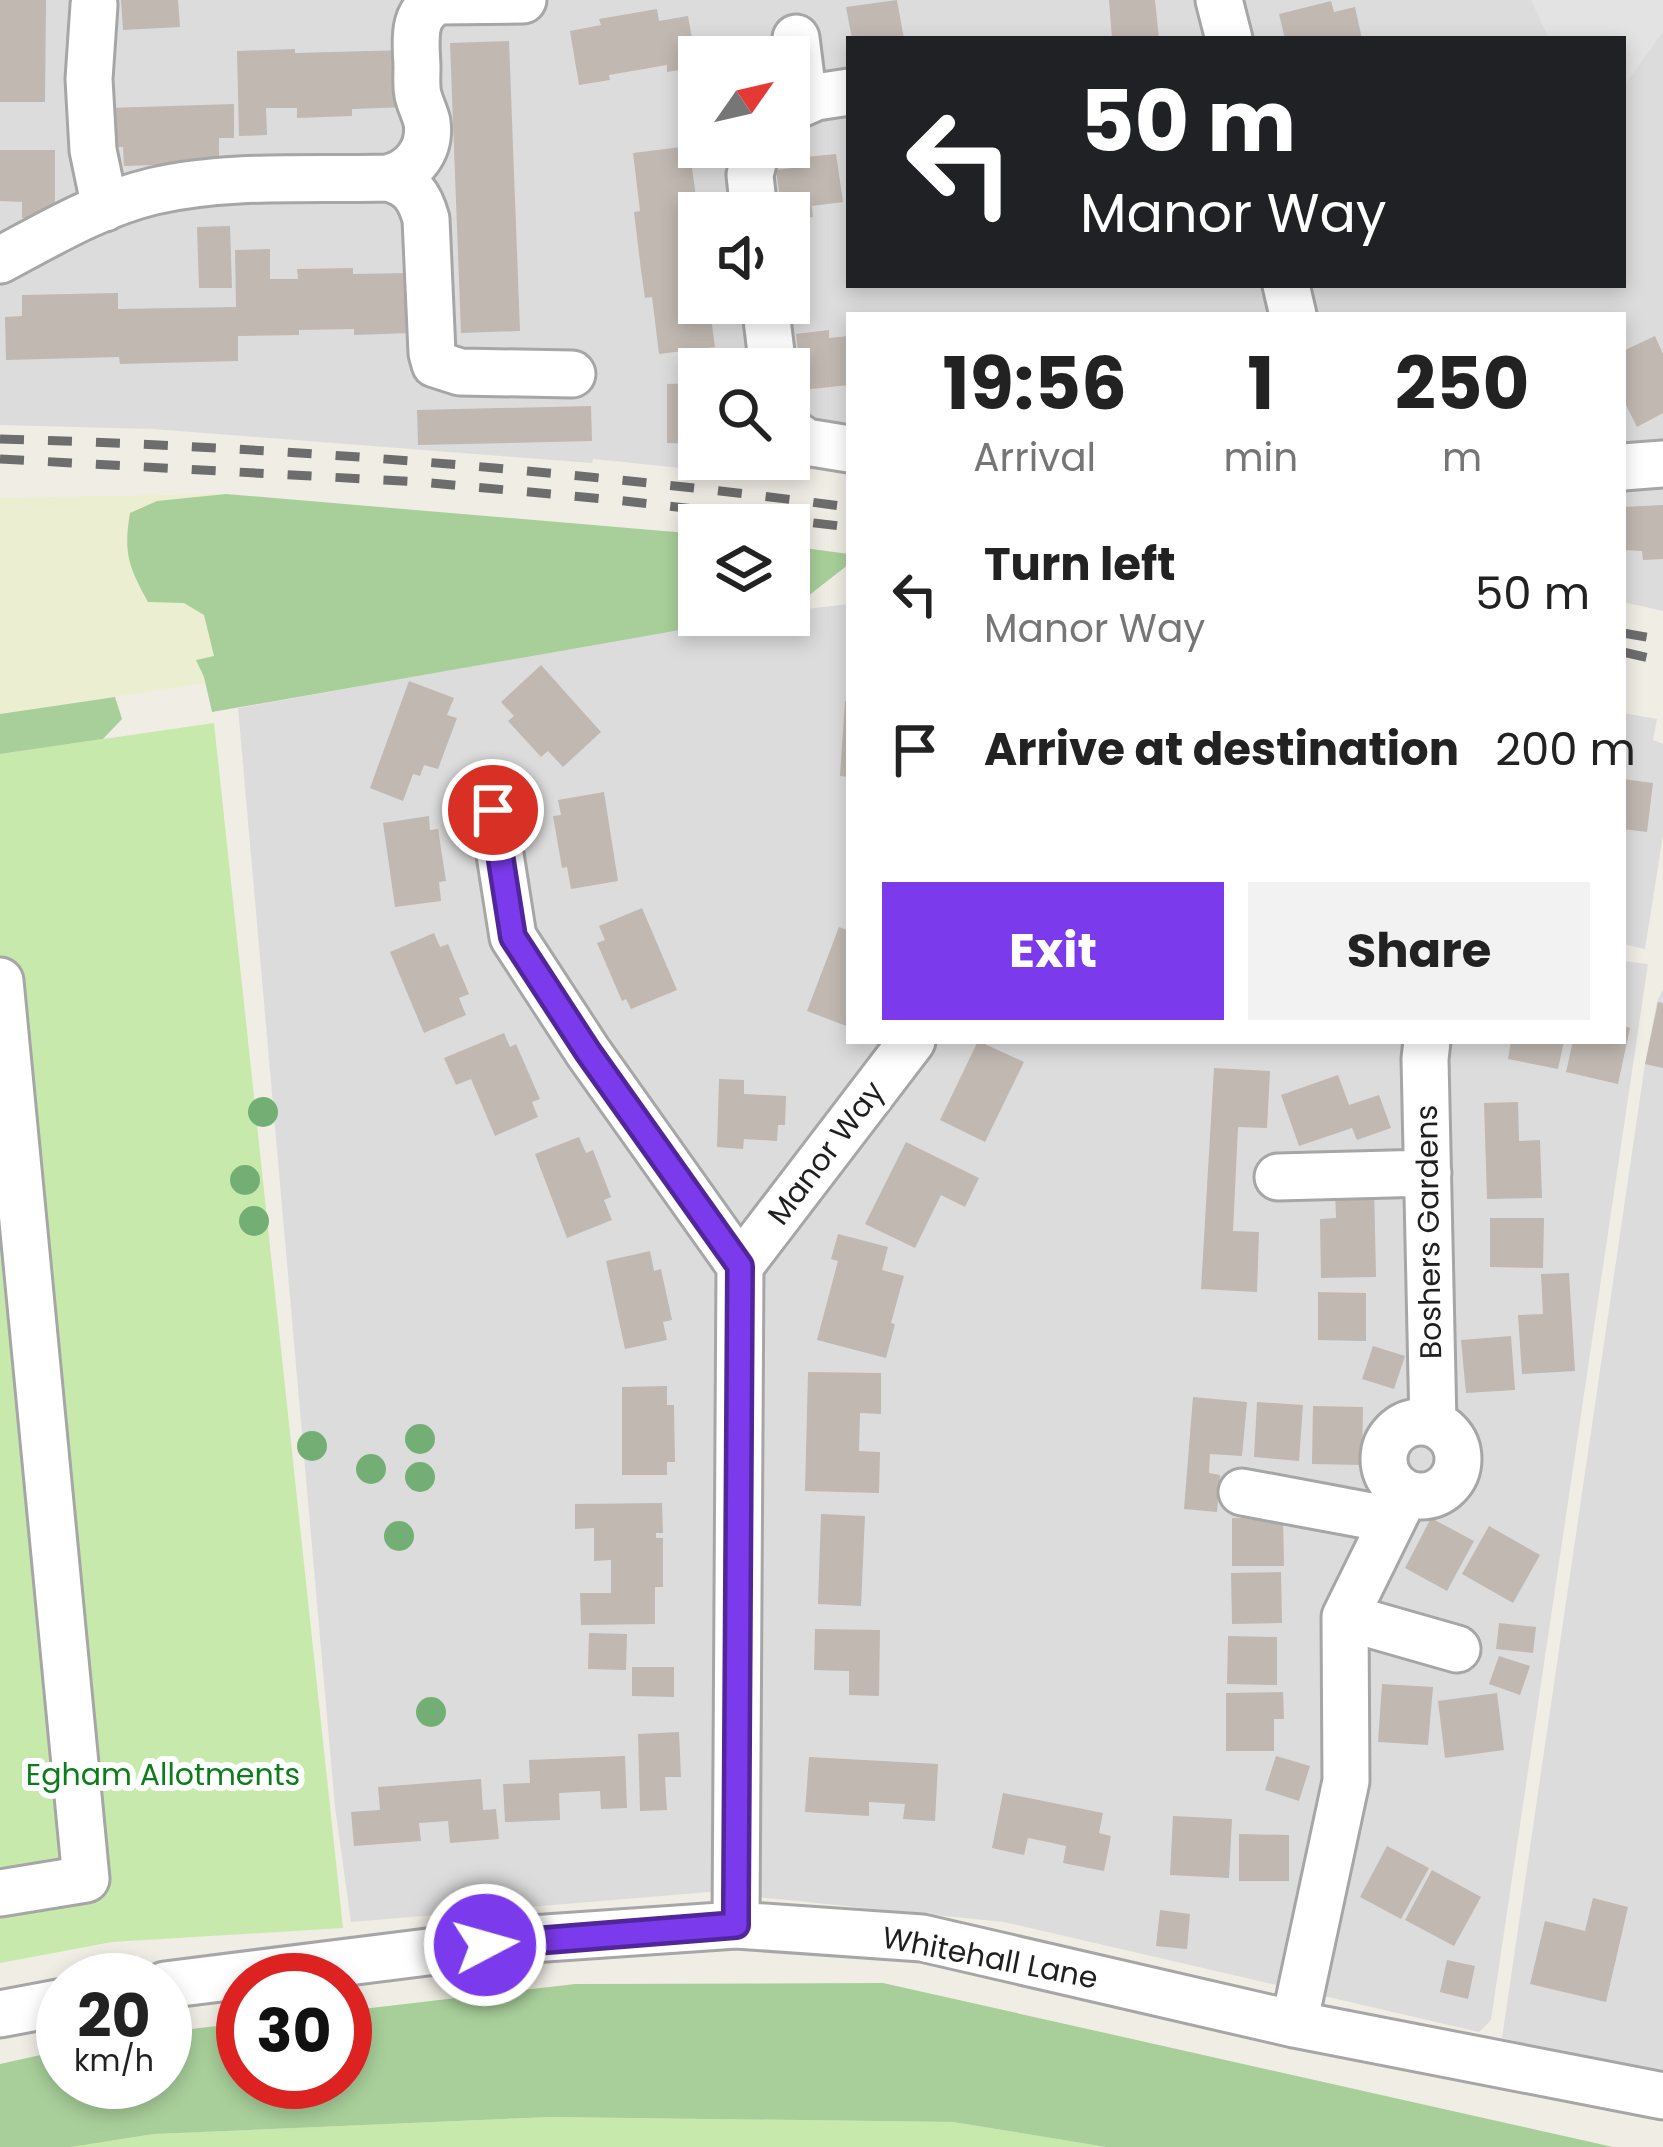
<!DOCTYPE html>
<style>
:root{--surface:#fff;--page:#f2f2f2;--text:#222;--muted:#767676;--accent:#7c3aed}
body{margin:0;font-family:Poppins,sans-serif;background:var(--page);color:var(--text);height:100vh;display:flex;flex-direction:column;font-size:45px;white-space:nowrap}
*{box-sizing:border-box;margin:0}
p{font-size:39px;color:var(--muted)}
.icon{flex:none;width:66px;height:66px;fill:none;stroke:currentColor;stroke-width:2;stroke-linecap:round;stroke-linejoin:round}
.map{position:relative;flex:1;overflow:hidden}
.panel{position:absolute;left:846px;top:312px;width:780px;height:732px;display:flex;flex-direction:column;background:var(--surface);border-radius:0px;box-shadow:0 6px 18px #0003}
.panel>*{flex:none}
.top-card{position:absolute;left:846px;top:36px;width:780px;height:252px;border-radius:0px;box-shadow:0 6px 18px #0003;background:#202124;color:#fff;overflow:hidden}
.needle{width:78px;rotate:56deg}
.controls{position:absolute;left:678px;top:36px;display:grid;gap:24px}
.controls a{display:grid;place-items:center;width:132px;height:132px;border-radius:0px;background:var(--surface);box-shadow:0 6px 18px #0003;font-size:60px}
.speed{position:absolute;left:36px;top:1953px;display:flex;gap:24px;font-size:60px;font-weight:700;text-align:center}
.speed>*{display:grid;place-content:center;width:156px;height:156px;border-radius:50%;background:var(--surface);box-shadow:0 6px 18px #0003;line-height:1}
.speed small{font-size:30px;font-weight:400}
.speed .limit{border:18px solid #d22;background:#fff;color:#111}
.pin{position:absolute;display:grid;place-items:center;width:102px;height:102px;color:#fff;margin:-51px;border:6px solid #fff;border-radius:50%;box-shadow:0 3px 12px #0007}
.me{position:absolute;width:132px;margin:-66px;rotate:84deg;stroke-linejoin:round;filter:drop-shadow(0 0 9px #0008)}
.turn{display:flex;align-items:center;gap:42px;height:252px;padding:0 36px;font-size:54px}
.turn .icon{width:156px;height:156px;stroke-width:2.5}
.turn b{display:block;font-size:84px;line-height:102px}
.eta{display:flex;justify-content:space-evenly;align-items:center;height:204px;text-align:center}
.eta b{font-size:72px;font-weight:700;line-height:84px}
.cta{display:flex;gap:24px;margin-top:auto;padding:24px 36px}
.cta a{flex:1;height:138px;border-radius:0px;background:var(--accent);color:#fff;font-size:48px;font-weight:700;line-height:138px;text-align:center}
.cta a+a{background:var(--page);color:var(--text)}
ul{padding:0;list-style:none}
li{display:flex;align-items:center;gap:36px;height:156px;padding:0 36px}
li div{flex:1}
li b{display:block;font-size:45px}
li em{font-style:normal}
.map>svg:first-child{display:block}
</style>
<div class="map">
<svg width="1663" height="2147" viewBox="0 0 1663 2147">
<rect width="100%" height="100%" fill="#f0ede5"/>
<!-- residential -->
<path fill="#dddcdc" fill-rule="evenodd" d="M0 0H1663V611L1623 602V315H849V453L789 479 593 459 592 463 153 429 0 425ZM849 39H1623V285H849ZM699 57H789V147H699ZM699 213H789V303H699ZM699 369H789V459H699Z
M849 604V1041H1623V961L1648 964 1491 2020 1479 2032 1004 1922 709 1892 351 1922 335 1807 238 708 713 623 766 615H789V611Z
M1623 713 1657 719 1653 740 1663 744V835L1645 949 1623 944Z
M1663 989V2075L1502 2038 1645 1064 1657 1002Z"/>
<!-- farmland -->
<path fill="#ebeed1" d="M226 494 240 678 0 714V498Z"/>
<!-- grass -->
<path fill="#c7e9ac" d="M214 723 343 1928 112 1942 0 1963V754Z
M551 2117 953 2122 1106 2147H71L154 2134Z"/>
<!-- forest -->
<path fill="#a8cf9a" d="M226 494 699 534V615H766L212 712 204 677 196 660 214 656 204 615 184 603 148 602C129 567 123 554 130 513L157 501Z
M789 546 849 554V564L789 611Z
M115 697 122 719 103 739 0 754V714Z
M883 1983 1613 2147H1106L953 2122 551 2117 154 2134 71 2147H0V2064L63 2050V2082H165V2032L243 2023V2082H345V2011L575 1984Z"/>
<!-- parking -->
<path fill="#e3e3e3" d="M1531 0H1663V32L1623 87V39H1549Z"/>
<!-- building -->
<path fill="#c0b8b1" d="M0 0H46L45 102H0Z
M121 0H178L180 27 123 30Z
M897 0 904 39H852L846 7Z
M1109 0H1155L1159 39H1112Z
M1331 1 1334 12 1355 7 1362 39H1285L1279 14Z
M657 9 659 21 688 16 697 67 667 72V65L609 75 610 80 579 85 570 31 601 25 599 19Z
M509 41 520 331 461 333 450 43Z
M295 49V53L407 50 409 107 352 109V116L297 118V108H266L267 135 239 136 237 51Z
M234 104V138H219V163L124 166 123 147H109L107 108Z
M689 146 697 204H689L699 277V303H709L715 347 659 354 652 297 645 298 641 270 634 212 640 211 633 153Z
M0 150H55V218H22V202L0 201Z
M836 154 843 202 812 206 813 217 789 220V213H782L776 170 807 166 806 157Z
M230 226 232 288H199L197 227Z
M270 249V279H298L297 269 353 268V274L410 273 411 333 354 335V329L299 330V335L238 336V361L120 364 119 357 6 360 5 317 22 316V295L118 293V309L236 307 235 250Z
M829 330V338L849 336V385L802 390 796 334Z
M1655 336 1663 354V413L1637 427 1623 399 1625 378 1623 351Z
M699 383V444L667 443V384Z
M591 406 592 441 418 445 417 410Z
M1663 505V559L1643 560 1642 551 1623 550V507Z
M541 665 601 732 563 767 548 751 541 757 508 721 514 716 501 702Z
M409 681 454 698 447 715 457 718 438 769 424 765 420 776 413 774 403 801 370 788Z
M845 701H849V777L840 776Z
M1623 779 1653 783 1647 832 1623 829Z
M604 792 618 881 571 889 567 867 562 868 553 816 561 815 558 800Z
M429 816 430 830 438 829 446 881 439 882 441 901 395 907 383 823Z
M642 908 677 990 631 1009 626 999 622 1001 597 943 605 940 599 926Z
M839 927 849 931V1027L807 1011Z
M434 933 440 947 448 944 469 994 459 998 466 1015 424 1033 390 952Z
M1658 1002 1663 1003V1068L1645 1064Z
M1623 1026 1630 1028 1618 1084 1566 1072 1573 1041H1623Z
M504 1033 510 1047 516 1044 540 1099 532 1102 538 1117 495 1136 471 1079 456 1085 444 1058Z
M978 1041 1024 1062 985 1142 940 1120Z
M1511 1041H1564L1558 1069 1508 1059Z
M1214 1068 1270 1071 1267 1128 1238 1127 1233 1231 1259 1232 1257 1292 1201 1289Z
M1338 1075 1349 1105 1379 1095 1391 1128 1357 1140 1352 1128 1299 1146 1281 1095Z
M719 1079 744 1080V1094L786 1096 785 1125H778L777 1141 744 1139 743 1149 717 1147Z
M1518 1102 1519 1141 1540 1140 1542 1198 1487 1199 1484 1103Z
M579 1137 586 1153 593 1150 611 1197 604 1200 612 1220 567 1238 535 1154Z
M906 1142 979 1178 965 1207 941 1195 915 1248 865 1224Z
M1374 1185 1376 1277 1321 1278 1320 1219 1336 1218 1335 1186Z
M1490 1218H1544L1543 1268 1490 1267Z
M838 1234 888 1247 882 1270 904 1276 891 1323 895 1324 886 1358 817 1340 838 1261 831 1259Z
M650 1251 654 1271 661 1269 672 1320 663 1322 667 1340 625 1349 606 1261Z
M1569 1273 1575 1371 1522 1374 1518 1315 1543 1314 1541 1274Z
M1318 1292 1366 1293V1341L1318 1340Z
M1511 1336 1515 1390 1466 1393 1461 1340Z
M1373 1346 1405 1356 1394 1389 1362 1379Z
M808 1372 881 1373V1414L860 1413 859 1451 880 1452 879 1493 805 1491Z
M667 1386V1405H674L675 1462H667V1475H622V1387Z
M1193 1397 1247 1402 1242 1456 1210 1454 1209 1473 1220 1475 1217 1512 1184 1509Z
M1257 1402 1303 1405 1299 1461 1254 1457Z
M1313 1406 1363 1407 1362 1465 1312 1464Z
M662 1503 663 1533H656V1538H663V1587H655V1624L581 1625 580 1593H611V1560L594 1561V1528L575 1529V1504Z
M821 1514 865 1516 861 1606 818 1604Z
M1232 1518H1283L1284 1566H1232Z
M1431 1518 1474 1541 1447 1591 1405 1568Z
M1489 1526 1540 1555 1513 1603 1462 1574Z
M1281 1572 1282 1623 1232 1624 1231 1573Z
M1499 1623 1536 1627 1533 1653 1496 1649Z
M815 1629 880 1630 879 1696 849 1695V1671L814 1670Z
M589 1633 627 1634 626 1670 588 1669Z
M1228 1636 1277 1637V1685L1227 1684Z
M1499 1656 1530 1666 1520 1695 1489 1684Z
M632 1667H674V1697L632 1696Z
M1382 1684 1433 1687 1428 1745 1378 1742Z
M1283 1692 1284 1719H1274V1751H1226V1693Z
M1497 1693 1504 1750 1445 1758 1438 1701Z
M679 1732 681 1777H665L667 1810 640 1811 638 1734Z
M625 1756 627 1808 601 1809 600 1791 559 1793 560 1820 505 1822 503 1784 530 1783 529 1760Z
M1276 1756 1310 1766 1299 1801 1265 1790Z
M809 1757 938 1764 935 1821 903 1819 905 1804 869 1802V1816L805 1812Z
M481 1779 483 1810 496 1809 499 1839 450 1843 448 1821 419 1823 421 1841 354 1846 351 1812 380 1810 378 1787Z
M1003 1793 1103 1813 1099 1833 1111 1836 1104 1871 1063 1863 1066 1846 1048 1842 1028 1838 1024 1855 992 1848Z
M1173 1816 1232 1819 1229 1878 1170 1875Z
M1239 1834 1289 1835V1881H1239Z
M1387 1846 1429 1868 1401 1919 1360 1897Z
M1432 1870 1481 1897 1454 1946 1405 1920Z
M1593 1898 1628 1907 1606 2002 1530 1984 1545 1921 1585 1931Z
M1160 1910 1190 1914 1187 1949 1156 1946Z
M1447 1960 1475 1966 1468 1999 1440 1992Z"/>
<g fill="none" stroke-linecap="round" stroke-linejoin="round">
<!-- minor casing -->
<g stroke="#a6a6a6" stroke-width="51">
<path id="minor" d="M1219 0 1229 39
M94 5 89 79 93 150 105 208
M796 38 804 102
M789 109 816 97 849 92
M387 178C411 183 420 197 426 219L432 353 435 364 460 372 572 374
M754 213 750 175 757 147
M0 260C49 234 99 204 154 191 227 174 312 180 387 178 413 173 431 150 427 122 425 113 420 104 418 95 416 86 417 76 417 66 416 41 411 12 439 1L523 0
M1286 285 1293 315
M765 303 773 369
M789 430 806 442 849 449
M1623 467 1663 464
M493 810 513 937 588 1052 740 1266
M0 981 86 1879 0 1893
M1427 1041 1425 1059 1433 1424
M1278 1177 1428 1173
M1384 1459a37 37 0 1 1 74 0a37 37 0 1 1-74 0Z
M1242 1492 1392 1520
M1345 1617 1457 1649
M736 1925 740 1266 912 1041
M165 1985 531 1939 736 1925 922 1938 1294 2024 1663 2096
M0 2014 63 2002
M1294 2024 1346 1781 1345 1617 1406 1493"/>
</g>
<!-- minor -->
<use href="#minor" stroke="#fff" stroke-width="45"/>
<!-- rail -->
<path stroke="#6d6d6d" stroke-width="9" stroke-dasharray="24 24" stroke-linecap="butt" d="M0 439C283 447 568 470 849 507
M0 459 420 482 616 500 849 527
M1623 633 1663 640
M1623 652 1663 661"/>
</g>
<!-- trees -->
<g fill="#73af75">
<circle cx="263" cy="1112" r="15"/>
<circle cx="245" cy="1180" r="15"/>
<circle cx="254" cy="1221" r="15"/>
<circle cx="420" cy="1439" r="15"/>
<circle cx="312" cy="1446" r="15"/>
<circle cx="371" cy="1469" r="15"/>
<circle cx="420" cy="1477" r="15"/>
<circle cx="399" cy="1536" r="15"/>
<circle cx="431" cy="1712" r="15"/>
</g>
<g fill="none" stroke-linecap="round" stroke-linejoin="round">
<!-- route casing -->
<g stroke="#51269a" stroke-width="30">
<path id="route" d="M485 1945 736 1925V1903L740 1266 588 1052 513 937 493 810"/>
</g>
<!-- route -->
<use href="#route" stroke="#7c3aed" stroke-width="21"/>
</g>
<g text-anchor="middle" stroke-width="12" stroke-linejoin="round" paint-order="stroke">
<!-- street labels -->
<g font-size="30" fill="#1f1f1f" stroke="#fff">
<text transform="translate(826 1153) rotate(-53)" y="10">Manor Way</text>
<text transform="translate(1429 1232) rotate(-91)" y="10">Boshers Gardens</text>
<text transform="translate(990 1958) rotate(11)" y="10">Whitehall Lane</text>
</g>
<!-- park labels -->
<g font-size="30" fill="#0c7d1a" stroke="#fff">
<text x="163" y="1785">Egham Allotments</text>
</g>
</g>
</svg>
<div class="controls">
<a><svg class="needle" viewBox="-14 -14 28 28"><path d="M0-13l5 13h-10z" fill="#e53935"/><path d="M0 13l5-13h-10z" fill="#767676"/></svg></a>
<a><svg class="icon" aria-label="sound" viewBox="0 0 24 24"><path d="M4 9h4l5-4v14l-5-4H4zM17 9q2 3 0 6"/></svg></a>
<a><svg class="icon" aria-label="search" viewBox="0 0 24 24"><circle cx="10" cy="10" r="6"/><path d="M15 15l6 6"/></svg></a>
<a><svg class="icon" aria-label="layers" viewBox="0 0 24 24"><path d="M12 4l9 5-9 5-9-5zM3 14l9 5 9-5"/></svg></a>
</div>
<div class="speed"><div>20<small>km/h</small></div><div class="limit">30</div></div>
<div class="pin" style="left:493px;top:810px;background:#d93025"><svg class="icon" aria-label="arrive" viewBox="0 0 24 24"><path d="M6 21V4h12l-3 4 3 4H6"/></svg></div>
<svg class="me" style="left:485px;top:1945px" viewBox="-20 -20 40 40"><circle r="17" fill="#7c3aed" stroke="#fff" stroke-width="3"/><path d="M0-11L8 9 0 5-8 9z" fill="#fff"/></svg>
<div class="top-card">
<div class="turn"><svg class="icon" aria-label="left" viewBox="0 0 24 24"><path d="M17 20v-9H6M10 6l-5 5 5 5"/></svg><div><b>50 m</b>Manor Way</div></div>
</div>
<section class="panel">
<div class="eta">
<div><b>19:56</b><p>Arrival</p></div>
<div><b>1</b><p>min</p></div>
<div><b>250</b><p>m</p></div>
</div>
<ul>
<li><svg class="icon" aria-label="left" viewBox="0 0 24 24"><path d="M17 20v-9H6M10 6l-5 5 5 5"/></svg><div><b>Turn left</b><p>Manor Way</p></div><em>50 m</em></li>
<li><svg class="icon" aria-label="arrive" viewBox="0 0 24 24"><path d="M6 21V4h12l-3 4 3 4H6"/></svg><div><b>Arrive at destination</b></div><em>200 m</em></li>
</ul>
<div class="cta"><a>Exit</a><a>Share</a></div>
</section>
</div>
